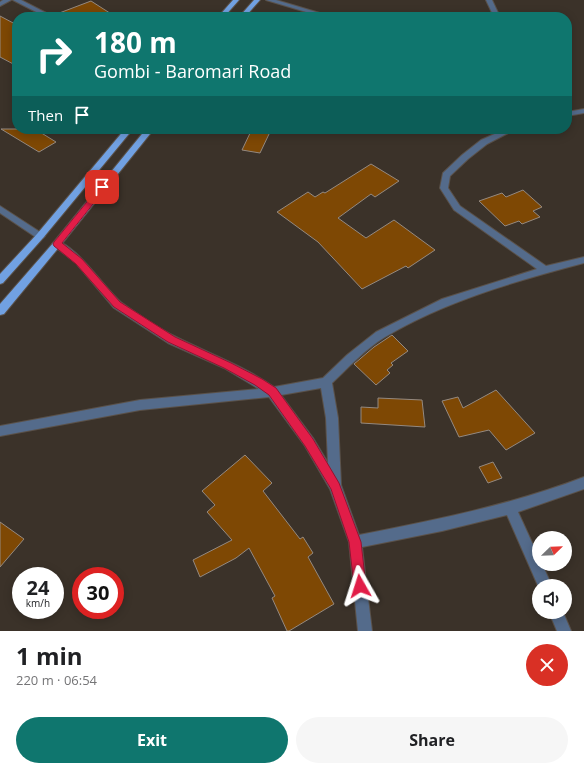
<!DOCTYPE html>
<meta charset="utf-8">
<style>
:root{--surface:#fff;--page:#f6f6f6;--text:#202124;--muted:#757577;--accent:#0f766e}
body{margin:0;font-family:"Open Sans",sans-serif;background:var(--page);color:var(--text);height:100vh;display:flex;flex-direction:column;font-size:15px;white-space:nowrap}
*{box-sizing:border-box;margin:0}
p{font-size:13px;color:var(--muted)}
.icon{flex:none;width:22px;height:22px;fill:none;stroke:currentColor;stroke-width:2;stroke-linecap:round;stroke-linejoin:round}
.map{position:relative;height:631px;overflow:hidden}
.details{display:flex;flex-direction:column;background:var(--surface);flex:1}
.details>*{flex:none}
.guide{position:absolute;left:12px;top:12px;width:560px;height:122px;border-radius:16px;box-shadow:0 2px 10px #0003;background:#0f766e;color:#fff;overflow:hidden}
.needle{width:26px;rotate:67deg}
.buttons{position:absolute;left:532px;top:531px;display:grid;gap:8px}
.buttons a{display:grid;place-items:center;width:40px;height:40px;border-radius:50%;background:var(--surface);box-shadow:0 2px 10px #0003;font-size:20px}
.speed{position:absolute;left:12px;top:567px;display:flex;gap:8px;font-size:20px;font-weight:700;text-align:center}
.speed>*{display:grid;place-content:center;width:52px;height:52px;border-radius:50%;background:var(--surface);box-shadow:0 2px 10px #0003;line-height:1}
.speed small{font-size:10px;font-weight:400}
.speed .limit{border:6px solid #d22;background:#fff;color:#111}
.pin{position:absolute;display:grid;place-items:center;width:34px;height:34px;color:#fff;margin:-17px;border-radius:8px;box-shadow:0 2px 6px #0006}
.me{position:absolute;width:44px;margin:-22px;rotate:354deg;stroke-linejoin:round;filter:drop-shadow(0 0 3px #0008)}
.turn{display:flex;align-items:center;gap:14px;height:84px;padding:0 16px;font-size:18px}
.turn .icon{width:52px;height:52px;stroke-width:2.5}
.turn b{display:block;font-size:28px;line-height:34px}
.then{display:flex;align-items:center;height:38px;padding:0 16px;background:#0003;gap:8px;font-size:15px}
.round{display:grid;place-items:center;flex:none;width:42px;height:42px;border-radius:21px;background:var(--page)}
.head{display:flex;align-items:center;justify-content:space-between;height:68px;padding:0 16px}
h1{font-size:24px;font-weight:700;line-height:30px}
.cta{display:flex;gap:8px;margin-top:auto;padding:8px 16px}
.cta a{flex:1;height:46px;border-radius:24px;background:var(--accent);color:#fff;font-size:16px;font-weight:700;line-height:46px;text-align:center}
.cta a+a{background:var(--page);color:var(--text)}
.map>svg:first-child{display:block}
</style>
<div class="map">
<svg width="584" height="631" viewBox="0 0 584 631">
<rect width="100%" height="100%" fill="#3b3229"/>
<!-- building -->
<path fill="#7e4804" stroke="#948980" d="M91 1 116 17H55L54 15Z
M0 16 17 25V66L0 57Z
M1 129H35L56 142 39 152Z
M252 129 270 132 260 153 242 150Z
M371 164 399 181 375 197 371 194 338 218 366 238 394 220 435 250 408 268 406 266 362 289 318 242 277 212 308 192 315 197 323 192 325 193Z
M523 190 542 207 533 211 540 217 522 224 519 221 505 226 479 201 502 193 506 197Z
M392 335 408 351 391 363 393 365 387 370 390 373 376 385 354 364 374 347Z
M496 390 535 433 506 450 489 430 459 437 442 401 458 397 463 408Z
M378 398 422 400 425 427 361 423V407L378 408Z
M245 455 272 483 263 491 300 539 303 537 313 553 308 557 334 604 289 631H287L272 598 275 596 249 548 236 558 200 577 193 560 232 540 207 512 215 505 202 491Z
M493 462 502 478 488 483 479 467Z
M0 522 24 539 0 567Z"/>
<g fill="none" stroke-linecap="round" stroke-linejoin="round">
<!-- street casing -->
<g stroke="#5a5149" stroke-width="2">
<path id="street" d="M3 0H11L0 6V2Z
M13 0H21L54 17H46Z
M266 0H276L333 17H323Z
M486 0H492L500 17H494Z
M584 109V113L567 116V112Z
M506 129H516L487 144 468 159 450 176 448 188 460 206 546 266 584 257V263C516 281 445 301 385 337 365 349 348 368 332 383L338 418 341 485 359 535C435 520 511 505 584 477V489L518 512 539 558V564H542L552 586H539V588L507 515 442 531 362 547 372 631H358L349 542 330 489 305 446 269 397 140 410 0 436V426L140 400 259 389 224 368 168 343 114 308 76 263 54 246 52 244 54 242C71 237 108 293 122 303 139 315 158 328 176 337 210 354 242 365 274 387L323 378 347 355 376 332 442 299 537 269 454 210 440 188 443 173 462 155 481 140ZM321 388 326 418 328 463 313 438 281 395Z
M0 206 43 234 45 236 43 238H37L0 213Z
M549 612H563L571 631H557Z"/>
</g>
<!-- primary casing -->
<g stroke="#5a5149" stroke-width="2">
<path id="primary" d="M233 0H239L224 17H218Z
M254 0H260L245 17H239Z
M125 129H133L43 238 3 283 0 284V274L37 234Z
M146 129H154L60 246 4 314 0 315V304L54 242Z"/>
</g>
<!-- street -->
<use href="#street" fill="#546b8b" fill-rule="evenodd"/>
<!-- primary -->
<use href="#primary" fill="#71a1e2" fill-rule="evenodd"/>
</g>
<!-- route -->
<path fill="#e11d48" stroke="#92132f" d="M102 185 106 187 105 189 62 243 82 259 120 302 175 337 231 363 262 379 276 388 313 439 339 483 361 542 366 586 364 590 360 592 356 590 354 586 349 542 331 489 305 446 269 395 255 385 224 368 168 342 114 307 76 264 54 246 53 244 54 242 100 186Z"/>
</svg>
<div class="buttons">
<a><svg class="needle" viewBox="-14 -14 28 28"><path d="M0-13l5 13h-10z" fill="#e53935"/><path d="M0 13l5-13h-10z" fill="#757577"/></svg></a>
<a><svg class="icon" aria-label="sound" viewBox="0 0 24 24"><path d="M4 9h4l5-4v14l-5-4H4zM17 9q2 3 0 6"/></svg></a>
</div>
<div class="speed"><div>24<small>km/h</small></div><div class="limit">30</div></div>
<div class="pin" style="left:102px;top:187px;background:#d93025"><svg class="icon" aria-label="arrive" viewBox="0 0 24 24"><path d="M6 21V4h12l-3 4 3 4H6"/></svg></div>
<svg class="me" style="left:360px;top:586px" viewBox="-20 -20 40 40"><path d="M0-17L14 15 0 8-14 15z" fill="#e11d48" stroke="#fff" stroke-width="4"/></svg>
<div class="guide">
<div class="turn"><svg class="icon" aria-label="right" viewBox="0 0 24 24"><path d="M7 20v-9h11M14 6l5 5-5 5"/></svg><div><b>180 m</b>Gombi - Baromari Road</div></div>
<div class="then">Then<svg class="icon" aria-label="arrive" viewBox="0 0 24 24"><path d="M6 21V4h12l-3 4 3 4H6"/></svg></div>
</div>
</div>
<section class="details">
<div class="head"><div><h1>1 min</h1><p>220 m · 06:54</p></div><a class="round" style="background:#d93025;color:#fff"><svg class="icon" aria-label="close" viewBox="0 0 24 24"><path d="M6 6l12 12M18 6L6 18"/></svg></a></div>
<div class="cta"><a>Exit</a><a>Share</a></div>
</section>
